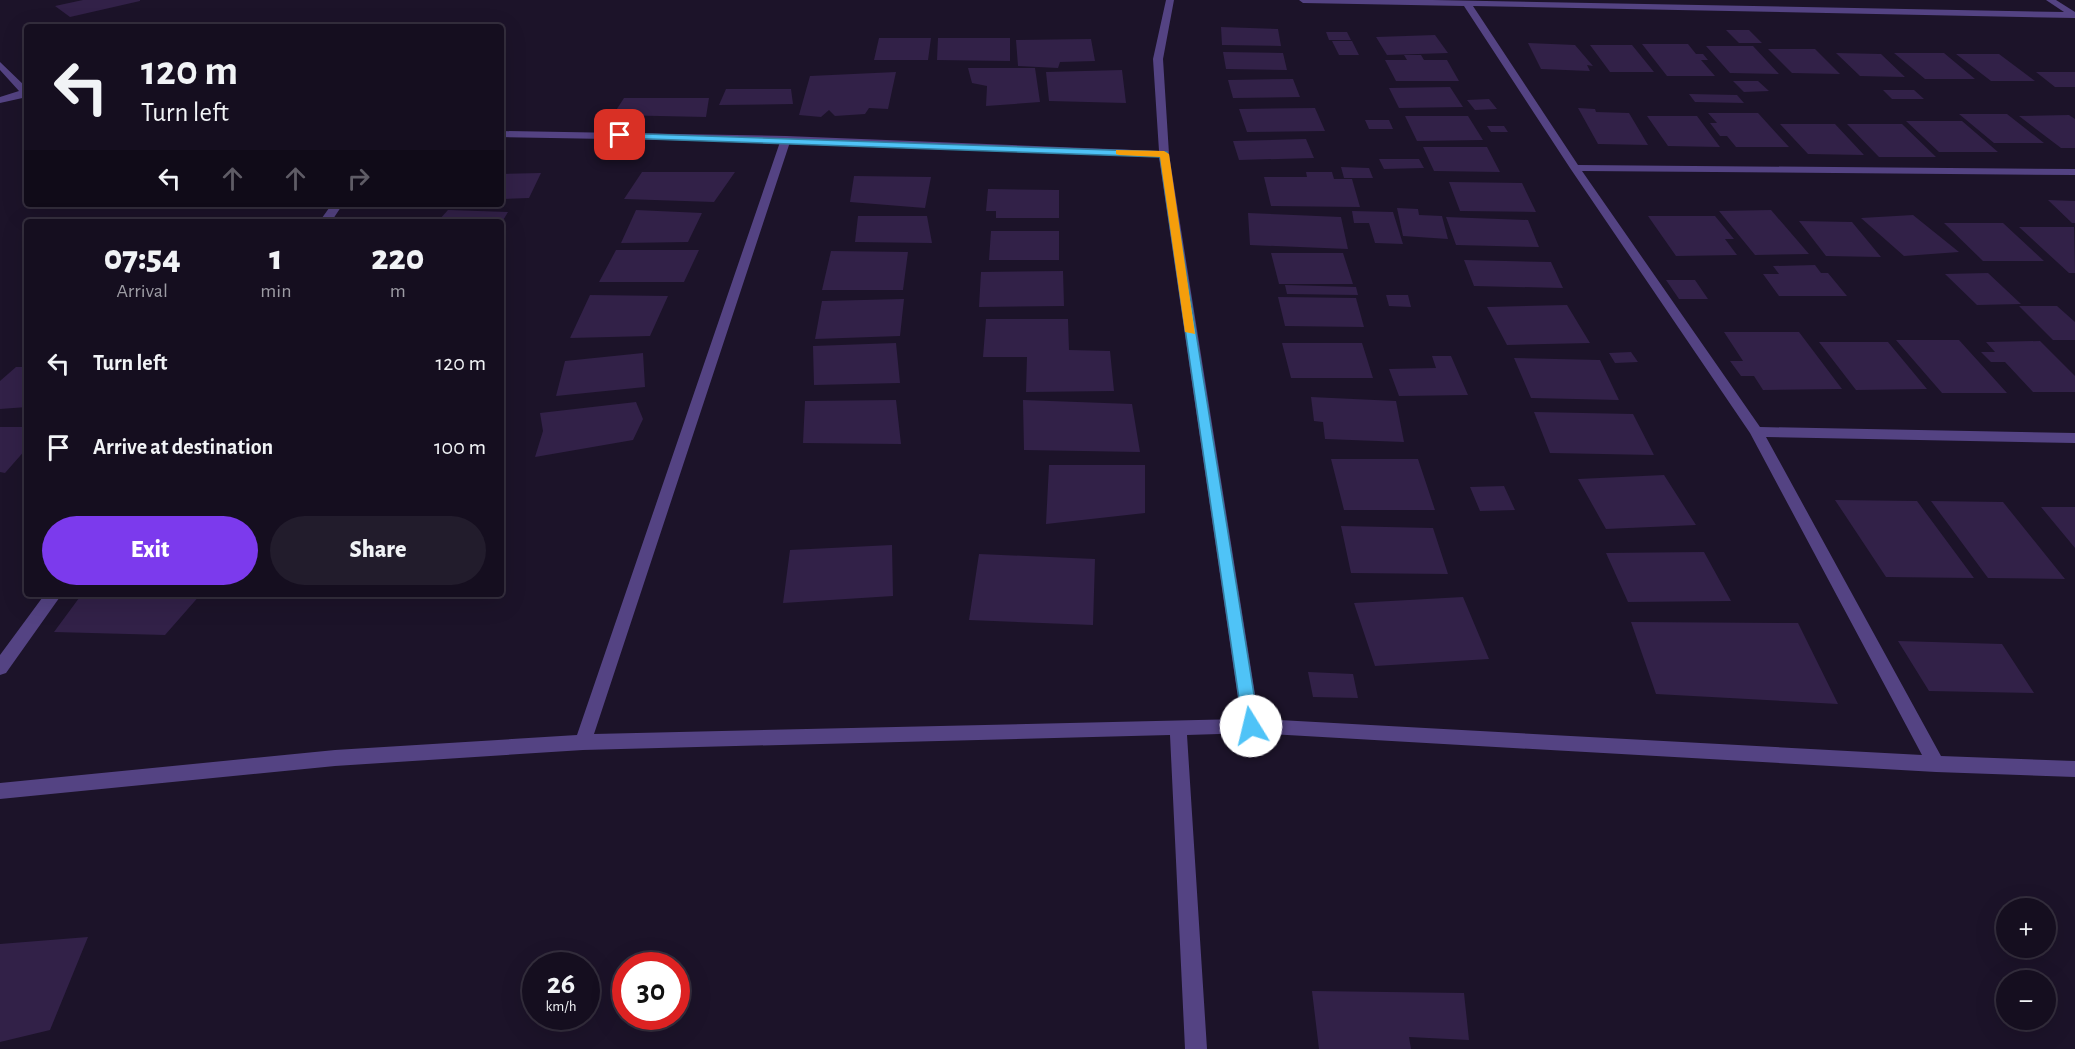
<!DOCTYPE html>
<meta charset="utf-8">
<style>
:root{--surface:#150e1f;--page:#221c2c;--text:#f1f3f6;--muted:#9d9ca4;--line:#342e3d;--accent:#7c3aed}
body{margin:0;font-family:"Alegreya Sans",sans-serif;background:var(--page);color:var(--text);height:100vh;display:flex;flex-direction:column;font-size:22px;white-space:nowrap}
*{box-sizing:border-box;margin:0}
p{font-size:20px;color:var(--muted)}
.icon{flex:none;width:33px;height:33px;fill:none;stroke:currentColor;stroke-width:2;stroke-linecap:round;stroke-linejoin:round}
.map{position:relative;flex:1;overflow:hidden}
.sheet{position:absolute;left:24px;top:219px;width:480px;height:378px;display:flex;flex-direction:column;background:var(--surface);border-radius:6px;box-shadow:0 6px 24px #0002,0 0 0 2px var(--line)}
.sheet>*{flex:none}
.top-card{position:absolute;left:24px;top:24px;width:480px;height:183px;border-radius:6px;box-shadow:0 6px 24px #0002,0 0 0 2px var(--line);background:#150e1f;color:var(--text);overflow:hidden}
.buttons{position:absolute;left:1996px;top:898px;display:grid;gap:12px}
.buttons a{display:grid;place-items:center;width:60px;height:60px;border-radius:50%;background:var(--surface);box-shadow:0 6px 24px #0002,0 0 0 2px var(--line);font-size:30px}
.speed{position:absolute;left:522px;top:952px;display:flex;gap:12px;font-size:30px;font-weight:700;text-align:center}
.speed>*{display:grid;place-content:center;width:78px;height:78px;border-radius:50%;background:var(--surface);box-shadow:0 6px 24px #0002,0 0 0 2px var(--line);line-height:1}
.speed small{font-size:15px;font-weight:400}
.speed .limit{border:9px solid #d22;background:#fff;color:#111}
.pin{position:absolute;display:grid;place-items:center;width:51px;height:51px;color:#fff;margin:-26px;border-radius:12px;box-shadow:0 3px 9px #0006}
.me{position:absolute;width:66px;margin:-33px;rotate:351deg;stroke-linejoin:round;filter:drop-shadow(0 0 4px #0008)}
.turn{display:flex;align-items:center;gap:21px;height:126px;padding:0 18px;font-size:27px}
.turn .icon{width:78px;height:78px;stroke-width:2.5}
.turn b{display:block;font-size:42px;line-height:51px}
.lanes{display:flex;align-items:center;height:57px;padding:0 18px;background:#0003;justify-content:center;gap:30px;direction:ltr}
.lanes .off{opacity:.35}
.eta{display:flex;justify-content:space-evenly;align-items:center;height:102px;text-align:center}
.eta b{font-size:36px;font-weight:800;line-height:42px}
.cta{display:flex;gap:12px;margin-top:auto;padding:12px 18px}
.cta a{flex:1;height:69px;border-radius:36px;background:var(--accent);color:#fff;font-size:24px;font-weight:800;line-height:69px;text-align:center}
.cta a+a{background:var(--page);color:var(--text)}
ul{padding:0;list-style:none}
li{display:flex;align-items:center;gap:18px;height:84px;padding:0 18px}
li div{flex:1}
li b{display:block;font-size:22px}
li em{font-style:normal}
.map>svg:first-child{display:block}
</style>
<div class="map">
<svg width="2075" height="1049" viewBox="0 0 2075 1049">
<rect width="100%" height="100%" fill="#1c1329"/>
<!-- building -->
<path fill="#322148" d="M83 0H140V1L70 17 55 6Z
M1221 27 1278 29 1281 46 1222 45Z
M1726 30H1749L1762 43H1739Z
M1326 32H1347L1351 40H1329Z
M1435 35 1448 53 1387 55 1376 37Z
M879 38H931L928 60H874Z
M938 38H1010V61L937 60Z
M1091 39 1095 61 1060 62 1058 68 1018 66 1016 40Z
M1332 41H1352L1359 55H1339Z
M1528 43 1575 45 1593 66 1587 65 1590 71 1541 69Z
M1642 44H1688L1696 54H1703L1708 60H1701L1715 76H1667Z
M1590 45H1632L1654 72H1610Z
M1706 46H1753L1779 74 1730 73Z
M1768 49H1815L1840 74 1792 73Z
M1223 52 1283 53 1287 70 1226 69Z
M1836 53 1881 54 1905 77 1860 76Z
M1894 53H1944L1975 79H1925Z
M1956 54H1999L2035 81H1991Z
M1404 55H1421L1424 60H1447L1459 81H1396L1385 60H1407Z
M968 68H1035L1040 102 986 106 987 86 972 83Z
M1122 70 1126 103 1049 101 1046 72Z
M896 72 888 109 869 108 865 114 835 116 829 110 821 117 799 115 810 76Z
M2036 72H2075V87H2055Z
M1293 79 1300 97 1233 98 1228 80Z
M1733 81H1758L1769 91 1744 92Z
M1450 87 1463 107 1399 108 1389 88Z
M726 89H791L793 104 719 105Z
M1883 90H1914L1924 99H1892Z
M1689 94 1737 95 1744 103 1695 102Z
M624 98H709L706 117 613 115Z
M1489 99 1497 109 1475 110 1467 100Z
M1315 108 1325 131 1247 132 1239 109Z
M1578 108 1595 109 1596 112 1629 113 1648 145 1598 144Z
M1708 113H1758L1789 147H1736L1727 136H1720L1710 123H1717Z
M1959 114H2007L2044 143H1994Z
M2069 115 2075 119V148H2061L2019 116Z
M1405 116H1468L1483 140 1417 141Z
M1647 116H1697L1720 147 1668 146Z
M1365 120H1389L1393 129H1369Z
M1906 121H1962L1998 152H1939Z
M1780 124H1835L1864 155 1808 154Z
M1847 124H1902L1936 157H1879Z
M1487 126H1504L1508 132H1491Z
M1306 139 1314 158 1239 160 1233 141Z
M1423 147H1487L1500 172 1434 171Z
M1379 159H1419L1424 168 1384 169Z
M1341 167 1369 168 1373 178H1344Z
M642 172H735L714 202 624 199Z
M1306 172H1332L1334 179H1352L1360 207 1271 206 1264 177H1307Z
M541 173 529 198 501 199V174Z
M854 176 931 177 925 208 850 202Z
M1449 182 1522 183 1536 212 1460 211Z
M988 189 1059 190V218H996V211H986Z
M2048 200 2075 201V223H2072Z
M1397 208 1418 209 1419 215 1442 216 1448 239 1403 236Z
M448 210 508 212 502 222H437Z
M636 210 702 213 688 242 621 243Z
M1771 210 1809 254 1755 255 1719 211Z
M1352 211 1393 212 1403 244 1375 243 1369 223H1354Z
M1248 213 1341 217 1348 249 1250 245Z
M1913 215 1959 252 1904 256 1861 218Z
M858 216H927L932 243 855 242Z
M1648 216H1715L1734 239H1725L1737 255 1676 256Z
M1446 217 1528 220 1539 247 1456 245Z
M1799 221 1852 222 1881 257 1826 256Z
M1944 223H2003L2044 261H1983Z
M2019 227H2074L2075 273H2069Z
M991 231H1059V260H989Z
M616 250H699L684 282H599Z
M831 251 908 252 903 290H822Z
M1271 253H1343L1353 284H1279Z
M1464 260 1551 262 1563 288 1474 286Z
M1815 265 1821 273H1828L1847 296H1779L1763 274H1779L1773 266Z
M1063 271 1064 306 979 307 981 272Z
M1988 273 2021 304 1977 305 1945 274Z
M1666 280H1695L1708 299H1679Z
M1285 285 1356 287 1358 295 1287 294Z
M590 295 668 296 650 336 570 338Z
M1386 295H1408L1411 307 1389 306Z
M1278 297 1356 298 1364 327 1285 326Z
M904 299 900 336 815 339 822 301Z
M1567 305 1590 343 1507 345 1487 307Z
M2019 306H2057L2075 322V340H2053Z
M986 319H1068L1069 350 1110 351 1114 391 1026 392 1027 357H983Z
M1724 332H1799L1842 389 1763 390 1754 376H1741L1730 361H1743Z
M1896 340H1959L2007 393H1942Z
M2040 341 2075 376V392H2033L2005 362H1991L1981 352H1995L1986 342Z
M1819 342H1888L1927 389 1856 390Z
M896 343 900 383 814 385 813 346Z
M1282 343H1362L1373 378H1291Z
M1631 352 1638 362 1615 363 1609 353Z
M643 353 645 387 556 396 565 361Z
M1432 356H1451L1468 395 1399 396 1389 369 1436 368Z
M1514 358 1600 360 1619 400 1531 398Z
M16 367H27V407L0 409V381Z
M1311 397 1396 401 1404 442 1325 439 1323 422 1314 421Z
M896 400 901 444 803 443 805 401Z
M1023 400 1132 404 1140 452 1024 450Z
M636 402 643 419 633 440 535 457 543 431 540 413Z
M1534 412 1633 414 1654 455 1550 453Z
M0 427H27V448L5 473 0 472Z
M1331 459H1418L1435 510H1344Z
M1049 465H1145V513L1046 524Z
M1664 475 1696 525 1606 529 1578 479Z
M1504 486 1515 510 1480 511 1470 487Z
M1835 500 1917 501 1974 578 1886 577Z
M1931 501 2003 502 2065 579 1988 578Z
M2041 507H2075V548Z
M1341 526 1433 528 1448 574 1351 573Z
M892 545 893 596 783 603 790 550Z
M1704 552 1731 601 1628 602 1606 553Z
M979 554 1095 559 1093 625 969 620Z
M82 594H201L165 635 54 632Z
M1463 597 1489 659 1375 666 1354 603Z
M1631 622 1798 623 1838 704 1656 694Z
M1898 641 2002 644 2034 693 1929 691Z
M1308 672 1353 674 1358 698 1313 697Z
M88 937 50 1030 0 1042V944Z
M1312 991 1464 993 1469 1040 1409 1037 1411 1049H1319Z"/>
<g fill="none" stroke-linecap="round" stroke-linejoin="round">
<!-- minor -->
<path fill="#544383" fill-rule="evenodd" d="M1166 0H1174L1163 59 1169 154 1259 719 1922 755 1750 433 1570 168 1464 6 1303 3 1299 0H1433L2064 12 2046 0H2056L2075 12V18L1473 6 1578 165 2075 169V175L1582 171 1760 427 2075 433V443L1766 437 1941 756 2075 761V777L1936 772 1251 733 1187 735 1207 1049H1185L1170 735 583 750 335 766 0 799V783L335 750 577 735 780 142 501 137V131L786 136 1159 151 1153 59ZM790 142 1159 157 1241 719 594 734Z
M0 62 27 88V97L0 103V97L19 91 0 70Z
M332 204H343L331 222H319Z
M45 594H62L6 673 0 675V655Z"/>
</g>
<!-- route -->
<path fill="#4fc3f7" stroke="#337fa1" stroke-width="1.5" d="M616 133 1167 152 1259 726 1257 730H1246L1243 726 1160 157 620 138 616 137Z"/>
<!-- slow -->
<path fill="#f59e0b" d="M1116 150 1164 151 1169 154 1195 334 1185 332 1160 157 1119 155 1116 154Z"/>
</svg>
<div class="buttons">
<a>+</a>
<a>−</a>
</div>
<div class="speed"><div>26<small>km/h</small></div><div class="limit">30</div></div>
<div class="pin" style="left:620px;top:135px;background:#d93025"><svg class="icon" aria-label="arrive" viewBox="0 0 24 24"><path d="M6 21V4h12l-3 4 3 4H6"/></svg></div>
<svg class="me" style="left:1251px;top:726px" viewBox="-20 -20 40 40"><circle r="19" fill="#fff"/><path d="M0-13L10 11 0 6-10 11z" fill="#4fc3f7"/></svg>
<div class="top-card">
<div class="turn"><svg class="icon" aria-label="left" viewBox="0 0 24 24"><path d="M17 20v-9H6M10 6l-5 5 5 5"/></svg><div><b>120 m</b>Turn left</div></div>
<div class="lanes"><svg class="icon" aria-label="left" viewBox="0 0 24 24"><path d="M17 20v-9H6M10 6l-5 5 5 5"/></svg><svg class="icon off" aria-label="ahead" viewBox="0 0 24 24"><path d="M12 20V5M6 11l6-6 6 6"/></svg><svg class="icon off" aria-label="ahead" viewBox="0 0 24 24"><path d="M12 20V5M6 11l6-6 6 6"/></svg><svg class="icon off" aria-label="right" viewBox="0 0 24 24"><path d="M7 20v-9h11M14 6l5 5-5 5"/></svg></div>
</div>
<section class="sheet">
<div class="eta">
<div><b>07:54</b><p>Arrival</p></div>
<div><b>1</b><p>min</p></div>
<div><b>220</b><p>m</p></div>
</div>
<ul>
<li><svg class="icon" aria-label="left" viewBox="0 0 24 24"><path d="M17 20v-9H6M10 6l-5 5 5 5"/></svg><div><b>Turn left</b></div><em>120 m</em></li>
<li><svg class="icon" aria-label="arrive" viewBox="0 0 24 24"><path d="M6 21V4h12l-3 4 3 4H6"/></svg><div><b>Arrive at destination</b></div><em>100 m</em></li>
</ul>
<div class="cta"><a>Exit</a><a>Share</a></div>
</section>
</div>
